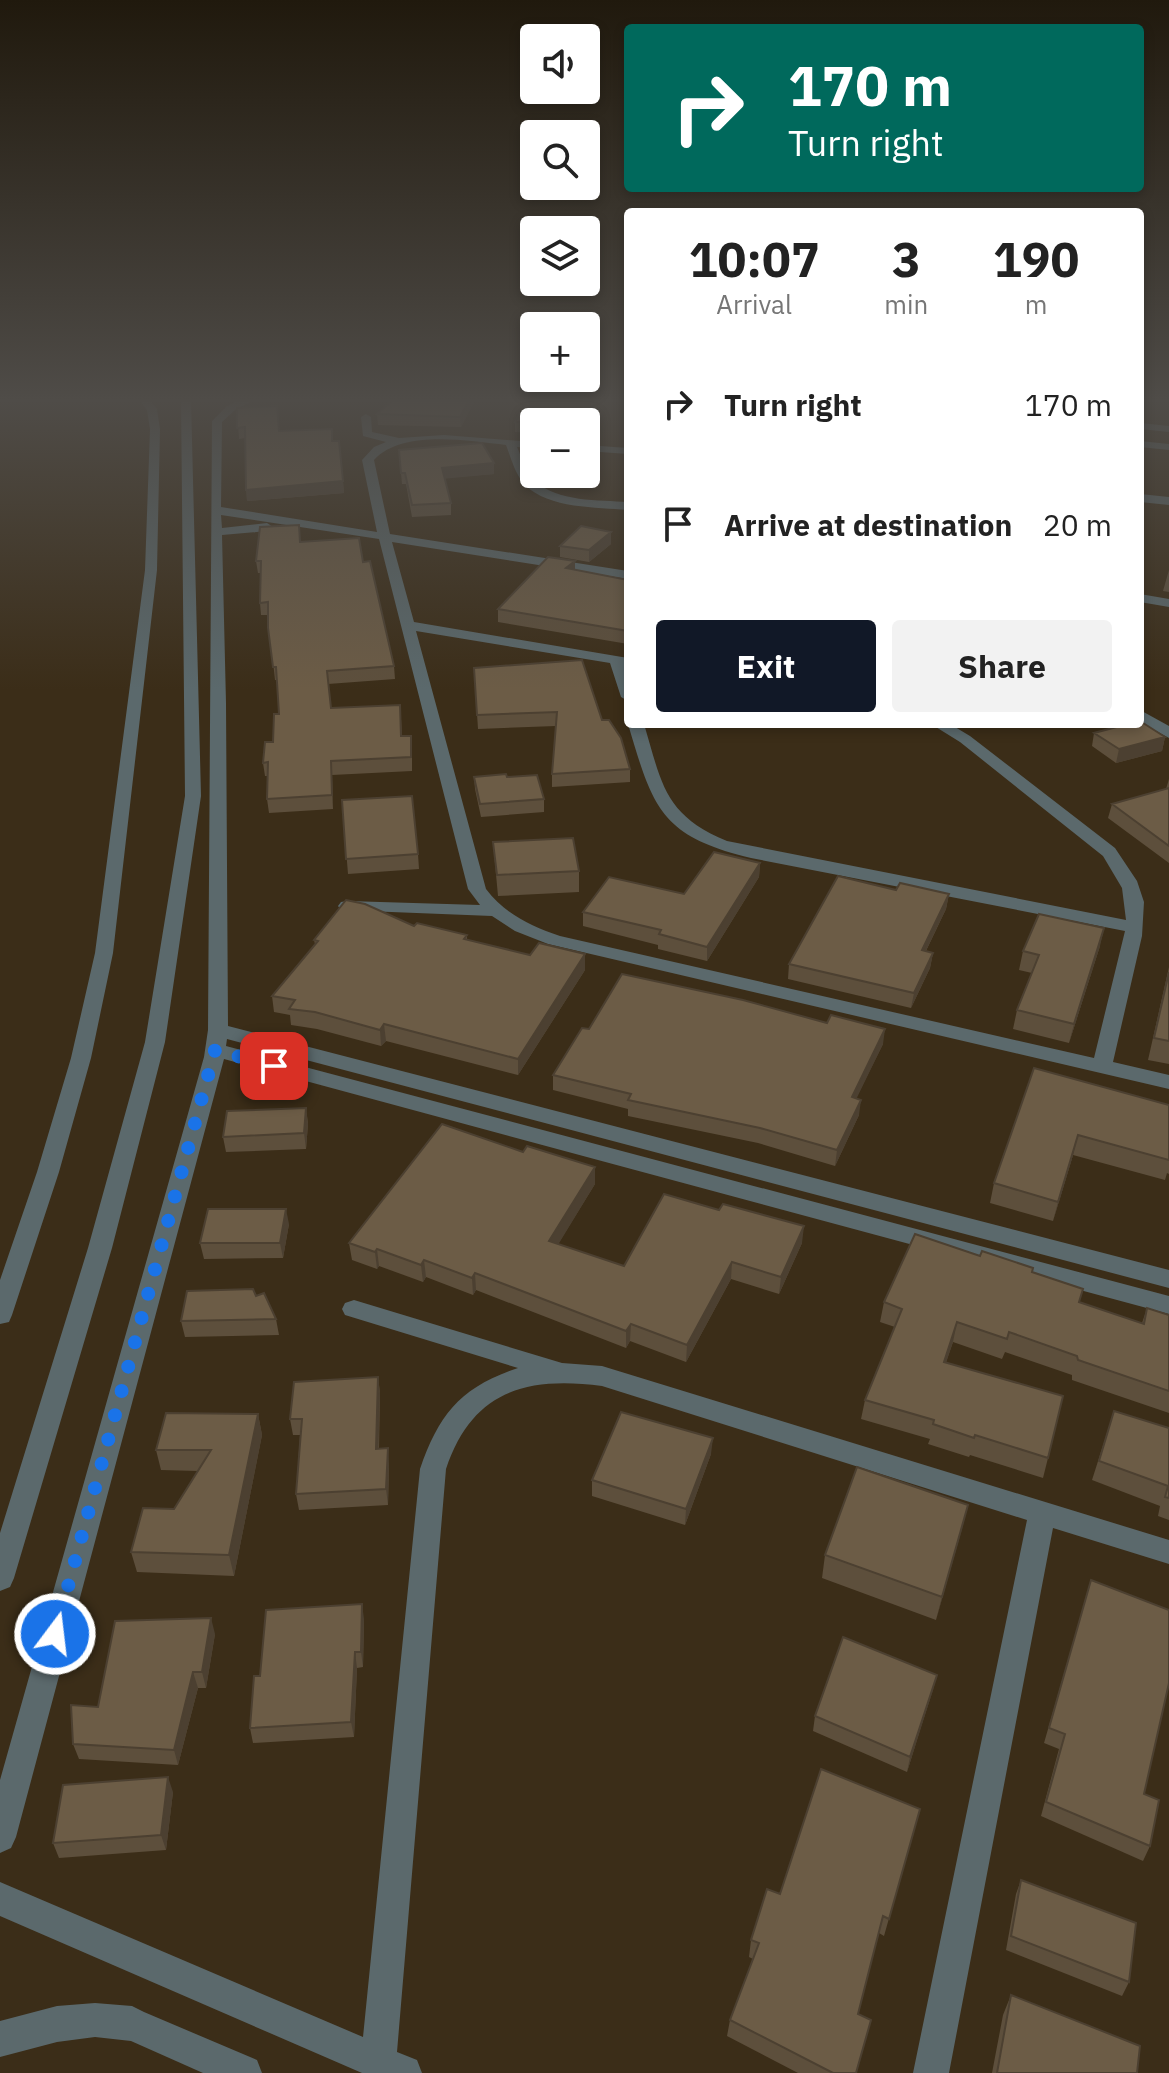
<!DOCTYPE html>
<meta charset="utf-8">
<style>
:root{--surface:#fff;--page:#f2f2f2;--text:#222;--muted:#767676;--accent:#111827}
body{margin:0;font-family:"IBM Plex Sans",sans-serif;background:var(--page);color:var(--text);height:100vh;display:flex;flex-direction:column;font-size:30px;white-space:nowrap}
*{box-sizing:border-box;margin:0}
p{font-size:26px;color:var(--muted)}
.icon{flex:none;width:44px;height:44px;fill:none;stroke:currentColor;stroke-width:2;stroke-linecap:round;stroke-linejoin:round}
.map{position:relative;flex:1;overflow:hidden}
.details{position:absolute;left:624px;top:208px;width:520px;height:520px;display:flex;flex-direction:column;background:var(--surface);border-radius:8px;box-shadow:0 4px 12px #0003}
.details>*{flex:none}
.banner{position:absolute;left:624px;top:24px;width:520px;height:168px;border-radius:8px;box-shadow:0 4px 12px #0003;background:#00695c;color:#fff;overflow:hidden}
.tools{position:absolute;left:520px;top:24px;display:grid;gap:16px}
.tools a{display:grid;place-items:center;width:80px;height:80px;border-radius:8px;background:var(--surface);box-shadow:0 4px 12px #0003;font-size:40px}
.pin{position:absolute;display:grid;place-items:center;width:68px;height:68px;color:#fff;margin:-34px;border-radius:16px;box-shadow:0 4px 12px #0006}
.me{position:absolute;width:88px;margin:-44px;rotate:15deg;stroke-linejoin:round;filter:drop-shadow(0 0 6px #0008)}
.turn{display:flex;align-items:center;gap:28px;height:168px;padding:0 32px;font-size:36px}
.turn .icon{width:104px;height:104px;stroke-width:2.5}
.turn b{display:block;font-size:56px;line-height:68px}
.eta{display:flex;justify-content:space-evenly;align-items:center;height:136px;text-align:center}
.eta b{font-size:48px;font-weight:700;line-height:56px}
.cta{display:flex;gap:16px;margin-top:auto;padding:16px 32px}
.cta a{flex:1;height:92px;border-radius:8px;background:var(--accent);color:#fff;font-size:32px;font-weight:700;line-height:92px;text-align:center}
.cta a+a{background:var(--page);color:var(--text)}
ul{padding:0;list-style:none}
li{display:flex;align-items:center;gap:24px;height:120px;padding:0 32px}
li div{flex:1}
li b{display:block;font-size:30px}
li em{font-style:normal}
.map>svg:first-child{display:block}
</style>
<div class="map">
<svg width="1169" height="2073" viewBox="0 0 1169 2073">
<rect width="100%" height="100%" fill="#3b2d18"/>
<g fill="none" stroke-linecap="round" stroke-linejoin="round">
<!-- minor -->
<path fill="#5b696c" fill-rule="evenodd" d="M139 400H150L157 409 160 429 157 570 113 953 91 1058 59 1172 12 1315 9 1322 0 1324V1280L37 1172 71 1058 95 953 145 570 150 429 147 410Z
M181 400H191L201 796 165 1042 112 1248 14 1578 10 1587 0 1591V1533L88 1248 145 1042 185 796Z
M240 400H254L235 410 222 422 221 507 377 532 362 460 374 447 386 442 363 436 361 417 366 414 371 417 372 432 399 438 444 435 534 442V448L517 447C522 458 526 472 535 481 557 502 599 500 628 502V510C597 507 549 509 525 485 515 474 511 458 506 445 467 441 403 429 374 460L390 534 628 571V579L392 542 414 622 628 658V666H625L628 701 621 697 610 663 416 631 486 889C505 914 531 926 560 936L1094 1058 1125 931 751 858C660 836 653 808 628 724H644C662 784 664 815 727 841L1126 920 1122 888 1103 856 960 742 931 724H950L970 736 1115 848 1137 881 1144 902 1142 936 1113 1062 1169 1075V1089L548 944 515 931 492 916 341 910 338 906 341 902 347 901 480 905 468 889 379 539 221 515 222 528 267 523 273 527 267 531 222 535 226 703 228 1026 1169 1270V1288L227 1039 226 1046 1169 1296V1314L224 1059 16 1837 11 1848 0 1853V1780L204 1057 208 1030 212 421 227 406Z
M1140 423 1169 426V432L1140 429Z
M1140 441 1169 444V450L1140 447Z
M586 445 628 448V454L586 451Z
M1140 494 1169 497V505L1140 502Z
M1140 594 1169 599V607L1140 602Z
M1140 710 1169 726V738L1140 722Z
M354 1300 562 1363 602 1366 1169 1540V1564L1053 1528 949 2073H913L1027 1520 602 1386C526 1376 472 1391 446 1469L397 2052 417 2060 422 2073H362L0 1916V1882L363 2037 420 1469C439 1414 461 1387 518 1368L345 1315 342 1309 345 1303Z
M95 2003 132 2006 144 2012 257 2060 262 2073H203L131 2041 95 2037 57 2042 0 2057V2021L57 2006Z"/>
</g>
<!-- wall -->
<path fill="#5d4f3c" d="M393 400H475L461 427 378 425 377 414Z
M528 400H597V408L586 422H534V433L515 432V422Z
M237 408 279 431 333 441H339L344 493 247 501 245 438 239 439Z
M399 450 494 463V474L444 478 451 503V515L412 517 406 484H402Z
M301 542 363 562 394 666 395 679 328 684 331 708 401 719 402 736 412 749V771L332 775 333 809 269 813 267 799 268 776H265L263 763 273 742 279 714 277 680H275L268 615H261L260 603V573H258L256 561Z
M611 544 589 562 560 557V546Z
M575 570 628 580V644L498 622V609Z
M1169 570V592L1163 591Z
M474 668 602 720 630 769V782L552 787V774L556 726 478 729Z
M1094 733 1165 737 1162 751 1116 763 1092 746Z
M474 777H507L544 799V812L481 817 475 789Z
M1169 779V863L1108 818 1112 804 1166 789Z
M342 800 418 854 419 869 348 874Z
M493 842 579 871V892L498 896Z
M760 863 759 877 707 961 658 949V945L583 926V912L684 894Z
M896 890 949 894 946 909 926 951 933 953 930 968 911 1008 788 979 789 964Z
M414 926 467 935V940L585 970 518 1075 386 1041 381 1046 317 1029 291 1025 290 1015 274 1012 272 996 315 944 314 940Z
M1100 946 1069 1043 1013 1029 1017 1010 1032 973 1019 970 1023 951Z
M1169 967V1064L1148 1060Z
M589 1029 883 1044 856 1098 859 1115 835 1166 758 1143 628 1116V1109L553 1090V1075Z
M1034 1068 1169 1105V1174L1167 1173 1165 1180 1073 1155 1053 1221 990 1203 994 1183Z
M306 1108 308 1124 306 1149 226 1152 223 1137Z
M523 1152 595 1167V1184L558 1244 624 1266 802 1243 779 1294 731 1279 686 1362 630 1341 626 1348 476 1290 473 1295 426 1277 423 1282 379 1266 377 1269 352 1260 349 1243Z
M289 1224 283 1258 204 1259 200 1243Z
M980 1256 1032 1272 1079 1302 1142 1323 1147 1308 1169 1315V1413L1072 1380V1375L1005 1352 1002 1359 953 1342 946 1362 1048 1458 1043 1478 970 1455 969 1457 928 1444 930 1439 861 1419 865 1400 895 1327 880 1322 884 1302Z
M256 1296 276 1319 279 1335 185 1337 181 1321Z
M378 1377 380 1393 379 1449 389 1464 388 1505 299 1510 296 1494 300 1435H293L290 1419Z
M1114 1411 1169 1428V1520L1158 1516 1160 1506 1092 1480Z
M258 1414 262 1435 234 1576 137 1572 131 1552 174 1509 198 1471 161 1470 156 1450Z
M711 1454 685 1525 592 1496V1480Z
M968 1505 936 1620 822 1578 825 1555Z
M1091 1580 1144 1794 1150 1846 1143 1861 1041 1816 1059 1749 1044 1743Z
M364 1619 363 1667 357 1668 354 1737 253 1743 250 1728 260 1676Z
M215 1634 206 1688H198L178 1765 79 1759 73 1744 98 1707Z
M937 1675 907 1772 813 1731 815 1716Z
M173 1792 166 1850 59 1858 53 1843Z
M920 1809 884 1936 879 1933 858 2014 856 2073H798L727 2036 730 2020 753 1959 749 1957 751 1940 780 1894Z
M1021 1880 1129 1982 1122 1996 1006 1950 1016 1894Z
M1011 1995 1137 2073H992L1003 2015Z"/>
<!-- shaded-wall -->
<path fill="#4c4031" d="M469 400H475L461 427 460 417Z
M596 400H597V408L586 433V422Z
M494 463V474L442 479V468Z
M343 481 344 493 247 501 246 490Z
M611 532V544L589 562V550Z
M575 561V574L566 568Z
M1165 737 1162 751 1116 763 1119 749Z
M331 761 332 775 333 809 332 795Z
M760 863 759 877 707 961V947Z
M949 894 946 909 919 965 922 950Z
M1104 928 1100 946 1069 1043 1074 1024Z
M933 953 930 968 911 1008 914 993Z
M585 954V970L518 1075V1059Z
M384 1024 386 1041 381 1046 380 1030Z
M885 1029 883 1044 850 1112 852 1097Z
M861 1100 859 1115 835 1166 837 1150Z
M306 1108 308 1124 306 1149 304 1133Z
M1078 1135 1073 1155 1053 1221 1058 1202Z
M595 1167V1184L550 1258 549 1241Z
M286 1209 289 1224 283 1258 280 1243Z
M804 1226 802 1243 779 1294 781 1277Z
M377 1249 379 1266 377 1269 375 1252Z
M424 1260 426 1277 423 1282 421 1265Z
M732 1262 731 1279 686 1362 687 1345Z
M475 1273 476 1290 473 1295 472 1278Z
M957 1322 953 1342 940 1381 944 1362Z
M631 1324 630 1341 626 1348V1331Z
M378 1377 380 1393 378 1465 376 1449Z
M258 1414 262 1435 234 1576 229 1555Z
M713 1438 711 1454 685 1525 686 1509Z
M388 1448 389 1464 388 1505 386 1489Z
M968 1505 962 1529 936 1620 942 1597Z
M362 1604 364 1619 363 1667 361 1652Z
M211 1618 215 1634 206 1688 202 1672Z
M355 1652 357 1668 354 1737 351 1722Z
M193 1672 198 1688 178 1765 174 1750Z
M937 1675 933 1690 907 1772 910 1757Z
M168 1777 173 1792 166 1850 161 1835Z"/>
<!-- building -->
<path fill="#6c5c46" stroke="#4c4031" stroke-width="2" d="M393 400H469L460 417 377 414Z
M528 400H596L586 422H515Z
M277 406 279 431 332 429V441H339L343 481 246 490 245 427 237 428V408Z
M482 443 494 463 442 468 451 503 412 505 405 473H401L399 450Z
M299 525 300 542 359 538 363 562 370 561 394 666 327 671 331 708 400 705 401 736H411V757L331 761 332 795 267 799 268 762 263 763 265 742H273L274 714H279L276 667H273L268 628V602L260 603 261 561H256L260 527Z
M581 526 611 532 589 550 560 546Z
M548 557 575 561 566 568 628 580V631L498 609Z
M582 660 602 720H609L621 738 630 769 552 774 557 712 477 715 474 668Z
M1140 721 1165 737 1119 749 1094 733 1128 724H1140Z
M506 774 507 777 537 775 544 799 480 804 474 777Z
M1169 788V846L1112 804Z
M412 796 418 854 346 859 342 800Z
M573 838 579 871 497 875 493 842Z
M714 852 760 863 707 947 659 934 661 930 583 912 609 877 684 894Z
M838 876 896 890 900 883 949 894 922 950 933 953 914 993 789 964Z
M346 900 365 904 414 926 417 923 467 935 464 939 530 955 539 943 585 954 518 1059 384 1024 380 1030 315 1012 289 1009 295 1000 272 996 318 941 314 940Z
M1039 914 1104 928 1074 1024 1017 1010 1039 955 1023 951Z
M1169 972V1041L1154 1038Z
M622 974 743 1000 827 1023 831 1015 885 1029 852 1097 861 1100 837 1150 760 1128 628 1100 631 1094 553 1075 582 1028 589 1029Z
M1034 1068 1169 1105V1160L1078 1135 1058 1202 994 1183Z
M306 1108 304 1133 223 1137 227 1111Z
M442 1124 523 1152 527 1146 595 1167 549 1241 624 1266 664 1194 719 1210 723 1204 804 1226 781 1277 732 1262 687 1345 631 1324 626 1331 475 1273 472 1278 424 1260 421 1265 377 1249 375 1252 349 1243Z
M208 1209H286L280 1243H200Z
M915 1234 980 1256 982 1251 1033 1268 1032 1272 1083 1289 1079 1302 1144 1324 1147 1308 1169 1315V1391L1078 1360 1077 1356 1009 1332 1007 1339 957 1322 944 1362 1063 1396 1048 1458 975 1435 974 1438 933 1424 934 1420 865 1400 902 1309 884 1302Z
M253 1289 256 1296 264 1293 276 1319 181 1321 187 1291Z
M378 1377 376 1449 388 1448 386 1489 296 1494 302 1419H290L294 1382Z
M1114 1411 1169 1428V1498L1165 1497 1168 1486 1099 1461Z
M621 1412 713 1438 686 1509 592 1480Z
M166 1413 258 1414 229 1555 131 1552 143 1508 174 1509 211 1450H156Z
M857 1467 968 1505 942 1597 825 1555Z
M1091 1580 1169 1610V1683L1144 1794 1159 1800 1150 1846 1046 1802 1065 1734 1049 1728Z
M362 1604 361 1652H355L351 1722 250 1728 254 1676H260L266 1610Z
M211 1618 202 1672H193L174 1750 73 1744 71 1705 98 1707 115 1621Z
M843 1637 937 1675 910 1757 815 1716Z
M821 1769 920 1809 889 1919 883 1916 858 2014 871 2020 856 2073H833L730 2020 759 1943 751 1940 767 1889 780 1894Z
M168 1777 161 1835 53 1843 63 1785Z
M1021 1880 1136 1923 1129 1982 1011 1936Z
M1011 1995 1140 2046 1137 2073H997Z"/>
<!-- sky -->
<linearGradient id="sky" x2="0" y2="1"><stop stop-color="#20190d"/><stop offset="0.58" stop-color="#4f4c48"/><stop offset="1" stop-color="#4f4c48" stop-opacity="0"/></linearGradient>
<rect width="1169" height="690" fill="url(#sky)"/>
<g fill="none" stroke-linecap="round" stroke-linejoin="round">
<!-- route -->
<path stroke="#1a73e8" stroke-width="14" stroke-dasharray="0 25.2" d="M55 1634 215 1050 274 1066"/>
</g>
</svg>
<div class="tools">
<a><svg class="icon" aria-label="sound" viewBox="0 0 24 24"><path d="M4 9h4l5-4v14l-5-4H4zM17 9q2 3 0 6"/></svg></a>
<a><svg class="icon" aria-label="search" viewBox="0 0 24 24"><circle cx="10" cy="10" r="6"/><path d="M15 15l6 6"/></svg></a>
<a><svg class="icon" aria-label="layers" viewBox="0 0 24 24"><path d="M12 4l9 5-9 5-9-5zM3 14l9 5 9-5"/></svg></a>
<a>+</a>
<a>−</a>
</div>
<div class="pin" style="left:274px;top:1066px;background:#d93025"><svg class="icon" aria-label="arrive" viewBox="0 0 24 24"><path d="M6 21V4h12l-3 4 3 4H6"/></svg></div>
<svg class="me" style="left:55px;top:1634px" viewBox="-20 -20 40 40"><circle r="17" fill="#1a73e8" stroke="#fff" stroke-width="3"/><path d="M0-11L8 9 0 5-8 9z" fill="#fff"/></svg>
<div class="banner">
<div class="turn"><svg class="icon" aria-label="right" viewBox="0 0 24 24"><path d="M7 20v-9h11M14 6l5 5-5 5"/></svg><div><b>170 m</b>Turn right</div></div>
</div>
<section class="details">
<div class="eta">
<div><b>10:07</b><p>Arrival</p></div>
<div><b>3</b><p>min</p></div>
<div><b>190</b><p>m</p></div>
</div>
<ul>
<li><svg class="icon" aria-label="right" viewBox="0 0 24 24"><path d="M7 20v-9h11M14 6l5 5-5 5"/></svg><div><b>Turn right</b></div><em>170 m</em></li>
<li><svg class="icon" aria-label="arrive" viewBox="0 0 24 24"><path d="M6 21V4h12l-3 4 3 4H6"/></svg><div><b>Arrive at destination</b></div><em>20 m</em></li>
</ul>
<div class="cta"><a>Exit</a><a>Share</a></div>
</section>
</div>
